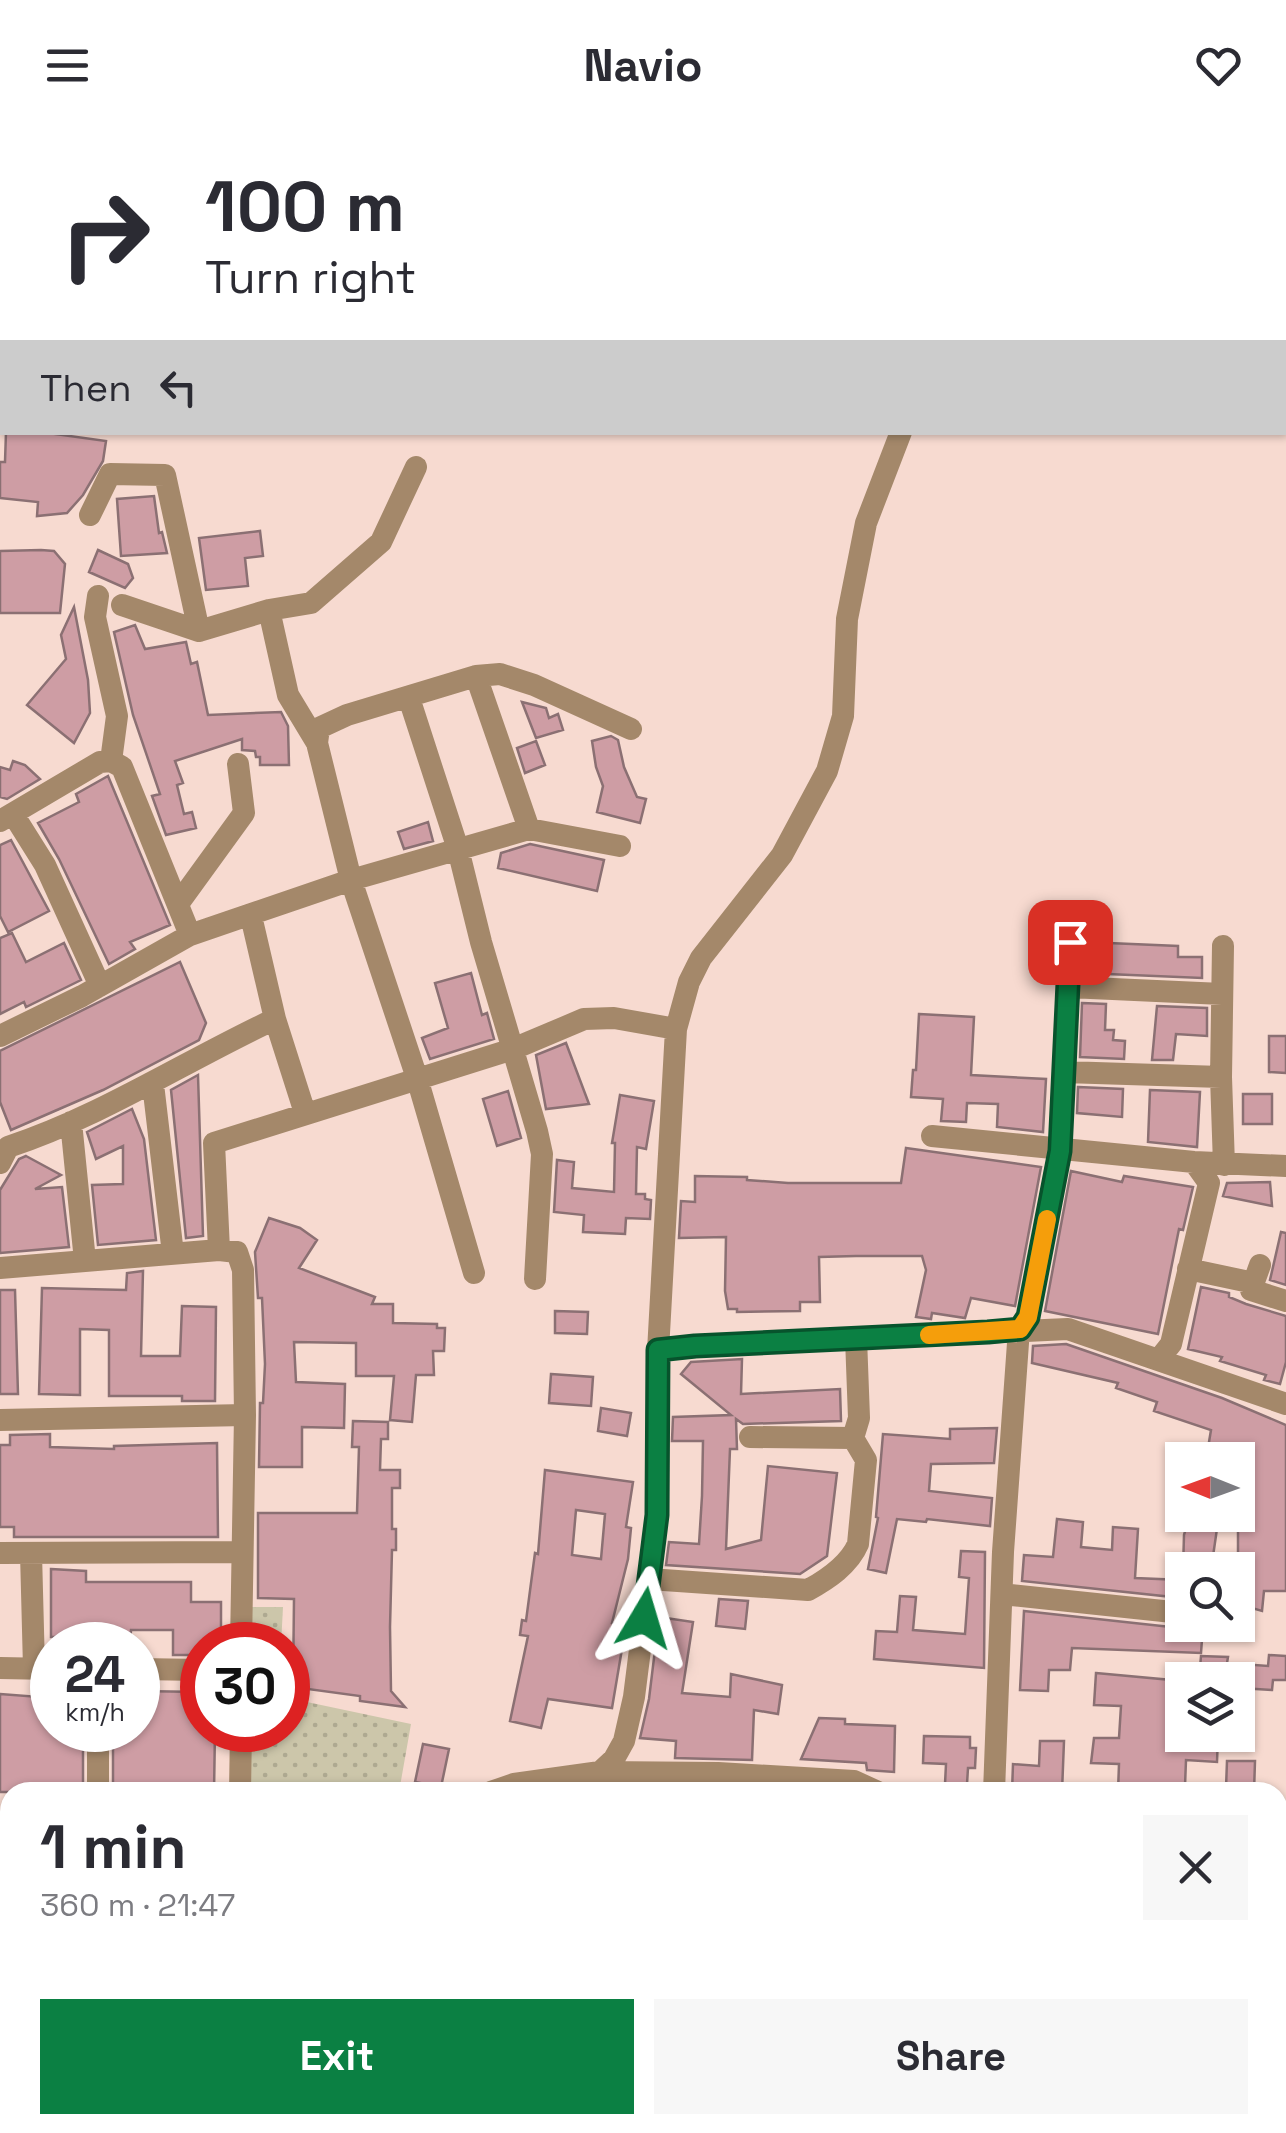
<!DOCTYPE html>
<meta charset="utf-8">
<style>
:root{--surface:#fff;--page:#f7f7f7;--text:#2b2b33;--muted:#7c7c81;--accent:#0b8043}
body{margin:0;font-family:"Space Grotesk",sans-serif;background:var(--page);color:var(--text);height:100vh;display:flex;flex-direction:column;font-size:38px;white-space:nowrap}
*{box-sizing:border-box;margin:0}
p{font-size:32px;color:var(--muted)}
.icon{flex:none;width:55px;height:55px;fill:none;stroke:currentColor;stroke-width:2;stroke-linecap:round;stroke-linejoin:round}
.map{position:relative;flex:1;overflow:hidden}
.sheet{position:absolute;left:0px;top:1652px;width:1288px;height:352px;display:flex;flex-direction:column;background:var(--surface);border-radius:30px 30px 0 0;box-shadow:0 2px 8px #0004}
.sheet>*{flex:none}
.hud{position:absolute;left:0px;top:0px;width:1288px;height:305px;box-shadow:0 2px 8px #0004;background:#fff;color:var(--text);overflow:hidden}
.needle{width:65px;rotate:271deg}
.controls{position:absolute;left:1165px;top:1312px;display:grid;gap:20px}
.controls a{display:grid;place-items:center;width:90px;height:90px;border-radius:0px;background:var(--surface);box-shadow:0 2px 8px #0004;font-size:50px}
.speed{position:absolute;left:30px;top:1492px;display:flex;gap:20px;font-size:50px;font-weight:700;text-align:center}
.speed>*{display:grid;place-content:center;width:130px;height:130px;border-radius:50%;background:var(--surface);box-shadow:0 2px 8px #0004;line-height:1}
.speed small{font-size:25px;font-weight:400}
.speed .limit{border:15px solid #d22;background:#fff;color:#111}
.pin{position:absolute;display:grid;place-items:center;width:85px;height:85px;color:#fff;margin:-42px;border-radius:20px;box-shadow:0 5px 15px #0006}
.me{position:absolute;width:110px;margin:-55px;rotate:7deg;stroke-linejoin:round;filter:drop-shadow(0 0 8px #0008)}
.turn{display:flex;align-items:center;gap:35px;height:210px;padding:0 40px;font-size:45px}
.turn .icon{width:130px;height:130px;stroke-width:2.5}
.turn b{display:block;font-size:70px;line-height:85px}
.then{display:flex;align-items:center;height:95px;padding:0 40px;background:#0003;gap:20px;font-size:38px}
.round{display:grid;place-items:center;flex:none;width:105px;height:105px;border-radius:0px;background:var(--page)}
.overview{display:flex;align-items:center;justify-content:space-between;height:170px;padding:0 40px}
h1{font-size:60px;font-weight:800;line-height:75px}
.primary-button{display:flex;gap:20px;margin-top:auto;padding:20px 40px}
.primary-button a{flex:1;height:115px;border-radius:0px;background:var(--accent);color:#fff;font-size:40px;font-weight:800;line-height:115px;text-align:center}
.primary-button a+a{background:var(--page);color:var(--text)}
header{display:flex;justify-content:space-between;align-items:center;height:130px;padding:0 40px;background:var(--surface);font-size:45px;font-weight:800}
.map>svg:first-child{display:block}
</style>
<header><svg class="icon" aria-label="menu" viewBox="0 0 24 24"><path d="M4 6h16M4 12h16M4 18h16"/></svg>Navio<svg class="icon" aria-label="heart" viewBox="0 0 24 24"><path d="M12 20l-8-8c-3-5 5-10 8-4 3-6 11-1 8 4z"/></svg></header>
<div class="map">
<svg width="1286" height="2003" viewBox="0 0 1286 2003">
<defs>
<pattern id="grass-dots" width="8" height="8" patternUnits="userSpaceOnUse" patternTransform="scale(2.5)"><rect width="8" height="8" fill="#ccc6aa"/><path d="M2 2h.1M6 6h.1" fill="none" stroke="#aea991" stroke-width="1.8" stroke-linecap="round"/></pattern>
</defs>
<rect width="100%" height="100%" fill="#f7dad0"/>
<!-- grass -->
<path fill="url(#grass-dots)" d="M252 1477H283L281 1515H251Z
M288 1568 411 1594 399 1662H246L248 1600H288Z"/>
<!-- building -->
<path fill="#ce9da4" stroke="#8b7073" stroke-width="2.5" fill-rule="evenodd" d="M6 302H41L106 311 103 331 83 365 67 383 37 386 38 372 0 368V332H5Z
M154 366 159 403 162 402 167 423 121 426 117 369Z
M260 401 263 426 245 428 248 456 206 460 199 408Z
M41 420 54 421 65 434 60 483H0V421Z
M98 420 128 434 133 448 125 458 89 442Z
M74 477 88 550 90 583 74 613 27 575 66 529 61 505Z
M135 495 145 519 186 512 191 534 197 532 208 585 281 582 288 596 289 635H260V627H256L255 621 242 620V609L175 631 183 653 177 655 184 684 192 682 196 698 166 705 152 666 160 664 133 585 114 502Z
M522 572 546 578 549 588 558 584 563 600 536 608Z
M611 606 618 610 624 637 637 667 646 669 640 693 597 682 603 656 596 637 592 611Z
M536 611 545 635 525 643 517 618Z
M13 631 25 635 40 649 7 669 0 667V637L10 640Z
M108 646 170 795 130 812 135 819 109 834 59 729 38 693 79 672 76 664Z
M428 692 433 711 404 719 398 702Z
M11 710 49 781 8 802 0 786V715Z
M530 714 604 730 597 761 498 738 501 723Z
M12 803 26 832 64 813 81 850 26 877 24 872 0 884V808Z
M1085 812 1178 816V827H1202V848L1084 843Z
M180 832 206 893 199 910 103 960 11 1000 0 972V921Z
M471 843 482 885 487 883 494 909 430 929 422 908 448 898 435 853Z
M1082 873 1106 874 1105 900H1114L1113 910 1125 911 1124 929 1080 927Z
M1157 876 1207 878V906L1176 904 1173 930H1152Z
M919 884 974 887 971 945 1046 949 1043 1002 997 997 998 974 967 973 966 992 941 991 943 969 911 967 913 940H916Z
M1269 906H1286V943L1269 942Z
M566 913 589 974 546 979 536 925Z
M198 945 203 1106 186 1108 171 960Z
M1078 957 1123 959 1122 987 1077 983Z
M1150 960 1200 962 1197 1017 1148 1012Z
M508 961 521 1008 497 1016 483 969Z
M1243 964H1272V994H1243Z
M620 965 654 971 646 1019 637 1017 636 1064H645V1069L651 1070 650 1089 626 1088 625 1104 583 1102 584 1085 554 1082 557 1030 574 1032 572 1058 614 1062 615 1013H612Z
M132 979 144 1009 156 1110 98 1115 92 1055 123 1054V1016L96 1029 87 1002Z
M906 1018 1041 1037 1015 1176 971 1168 965 1188 932 1183 931 1189 916 1187 926 1140 922 1126H856L819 1127 820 1172H800V1181L737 1182V1179H728L725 1161 726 1107 679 1108 681 1071 695 1072V1046L747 1047V1050L788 1053H901Z
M26 1026 61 1045 35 1059 62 1057 69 1117 0 1123V1060L19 1029Z
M1071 1041 1122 1052 1124 1046 1193 1057 1183 1100 1179 1099 1158 1204 1045 1181Z
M1270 1052 1272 1076 1223 1066 1227 1053Z
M269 1088 300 1098 317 1110 299 1138 375 1167 372 1174H393V1193L437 1194V1198H445L444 1221H433L434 1245H416L412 1292 390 1290 394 1246H356V1213L294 1212 296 1252 345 1254 344 1298 302 1297V1337H259L260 1273H263L265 1234 262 1168H258L255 1122Z
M1281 1102 1286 1103V1155L1270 1150Z
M143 1141 141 1226H180L182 1176 216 1177 215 1271H182V1266H109V1200L80 1199V1265L39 1264 42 1158 126 1160 127 1143Z
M1201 1157 1229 1163V1167L1246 1174 1286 1186V1232L1280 1254 1264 1250 1266 1245 1220 1231 1222 1227 1188 1219Z
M0 1160H15L18 1264H0Z
M555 1181 588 1182 587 1204 555 1203Z
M1066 1214 1222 1268 1286 1295V1461H1264L1262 1481 1238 1474V1330H1206L1211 1300 1154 1281 1157 1272 1116 1258 1118 1253 1032 1233 1033 1216Z
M742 1229 741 1264 840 1259 841 1291 743 1294 736 1289 737 1319H730L726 1419 761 1410 768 1336 837 1343 827 1426 800 1444 666 1435 669 1412 699 1414 702 1366 703 1311H672L673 1287 731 1285 681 1244 691 1232Z
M551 1244 593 1247 591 1276 549 1273Z
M601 1278 631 1283 627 1306 598 1301Z
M353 1291 388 1292V1309H381L380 1340H400V1358H392V1399H396V1420H392L390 1497 391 1561 405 1577 360 1571V1566L293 1557 294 1469 258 1468V1383H357L359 1317H352Z
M997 1298 994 1333 931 1334 929 1361 992 1368 990 1396 927 1389 926 1392 897 1389 886 1443 868 1439 878 1388 876 1387 883 1304 950 1309V1299Z
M50 1304V1317L114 1319V1316L217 1313 218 1407H14V1397H0V1315H10V1305Z
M545 1340 633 1352 626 1397 631 1398 628 1429 612 1493 626 1495 612 1578 548 1569 541 1598 510 1591 528 1506 520 1505 522 1490 526 1491 535 1423 538 1424ZM576 1380 605 1384 601 1429 572 1425Z
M1190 1385H1219L1211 1440H1183L1184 1405Z
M1057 1389 1083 1392 1081 1417 1112 1420 1113 1397 1138 1399 1135 1448 1182 1450V1468L1022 1451 1024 1425 1053 1427Z
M961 1421 985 1422 984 1538 874 1529 876 1501 897 1502 900 1466 916 1467 913 1500 965 1504 969 1448 959 1447Z
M51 1439 86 1441V1452H191V1472H221V1515H202V1525H173V1500H131L130 1515H61V1507H51Z
M719 1469 748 1471 745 1499 716 1496Z
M1024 1481 1180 1498 1203 1496 1201 1523 1072 1518 1070 1540H1049L1048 1561 1020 1560Z
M659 1487 693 1492 682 1563 730 1567 731 1544 782 1555 778 1584 754 1580 752 1630 675 1628 676 1611 640 1608 649 1569Z
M1269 1525 1286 1526V1550H1273L1272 1560 1240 1558V1550H1199L1201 1526 1228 1527 1227 1533 1268 1536Z
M1096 1543 1182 1551V1605H1218L1217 1632 1186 1630 1185 1656 1163 1655V1662H1118L1119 1634 1091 1633 1094 1608H1119L1121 1576 1094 1575Z
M40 1554H52V1600H83V1662H0V1564L39 1567Z
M138 1561 202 1562V1600H215L214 1662H113V1600H138Z
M819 1588 845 1589V1594L895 1596 894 1642 867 1640 866 1633 801 1629Z
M924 1606 970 1607V1618H976L975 1638H968L967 1654H945L946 1634 923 1633Z
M1040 1611H1064L1062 1662H1012L1013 1634 1039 1636Z
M423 1614 449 1619 441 1657 415 1652Z
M1227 1631H1255L1254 1662H1232L1233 1658H1226Z"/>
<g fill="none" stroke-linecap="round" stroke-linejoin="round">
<!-- street -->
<path stroke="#a4886a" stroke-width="22" d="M838 0 839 2
M90 385 110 344 165 345 199 501
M98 466 95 487 117 586 111 631
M122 475 199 501 269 480
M476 546 529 699
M409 568 458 719 481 812 537 1001 542 1024 535 1149
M317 613 288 565 269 480 311 473 381 412 416 337
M13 684 45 735 100 856
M0 691 100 632 111 631 122 637 190 805 82 866 0 906
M178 774 244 683 238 634
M251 786 275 889 305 983
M190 805 351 750 529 699 620 716
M1223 816 1221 947 1224 1035
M1069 857 1222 864
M1064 942 1221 947
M153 954 173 1124
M71 992 85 1131
M932 1006 1194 1032 1286 1036
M0 1033 8 1017C102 986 185 931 275 889
M219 1120 214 1013 513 919 584 889 614 888 676 899
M1260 1135 1251 1160 1286 1171
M0 1138 219 1120 237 1122 243 1140 245 1285 241 1515
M1188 1139 1254 1153
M474 1143 417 948 351 750 317 613 319 598 347 585 476 546 500 544 534 555 631 599
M658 1221 676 899 689 852 701 828 782 725 827 641 843 586 847 489 866 393 901 302
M1159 1229 1171 1214 1209 1053 1194 1032
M0 1290 245 1285
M853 1308 859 1288 856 1208
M0 1423 241 1422
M31 1423 34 1538
M649 1449 808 1460C828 1449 849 1435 858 1414L866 1330 853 1308 750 1307
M1002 1464 1182 1483
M1238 1489H1242
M0 1538 52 1539
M138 1539 202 1540
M600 1642 718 1643 854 1651 878 1662
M98 1662V1600
M240 1662 241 1600
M491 1662 514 1654 600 1642 614 1629 624 1611 634 1567 657 1385 658 1221 695 1216 1068 1199 1286 1274
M994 1662 1003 1422 1019 1199 1028 1187 1060 1021 1070 812
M0 1693 9 1702 0 1739
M0 1845 10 1848
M1171 1995 1205 2003
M161 2000 172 2003
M527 2003V1995
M957 2003 959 1995
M1034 2003 1036 1995
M1126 2003 1127 1995"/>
</g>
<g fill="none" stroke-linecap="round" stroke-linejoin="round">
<!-- route casing -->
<g stroke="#07532c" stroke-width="25">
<path id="route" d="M644 1488 657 1385 658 1220 695 1216 988 1202 1020 1199 1028 1187 1060 1021 1070 812"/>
</g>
<!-- route -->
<use href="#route" stroke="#0b8043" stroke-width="18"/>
<!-- slow -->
<path stroke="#f59e0b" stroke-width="18" d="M929 1205 1020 1199 1028 1187 1047 1089"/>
</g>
</svg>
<div class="controls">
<a><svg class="needle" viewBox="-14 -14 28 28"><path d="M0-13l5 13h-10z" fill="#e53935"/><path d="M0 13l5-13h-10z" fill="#7c7c81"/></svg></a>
<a><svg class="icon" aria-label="search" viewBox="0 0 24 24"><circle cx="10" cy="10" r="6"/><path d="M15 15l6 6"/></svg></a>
<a><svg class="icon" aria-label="layers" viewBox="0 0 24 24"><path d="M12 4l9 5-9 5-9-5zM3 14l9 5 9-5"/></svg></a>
</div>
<div class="speed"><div>24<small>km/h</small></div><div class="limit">30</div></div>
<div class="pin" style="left:1070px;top:812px;background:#d93025"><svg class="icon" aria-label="arrive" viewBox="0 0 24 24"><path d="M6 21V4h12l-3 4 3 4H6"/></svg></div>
<svg class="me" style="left:644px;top:1488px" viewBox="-20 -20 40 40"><path d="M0-17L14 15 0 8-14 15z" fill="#0b8043" stroke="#fff" stroke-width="4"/></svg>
<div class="hud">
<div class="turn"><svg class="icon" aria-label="right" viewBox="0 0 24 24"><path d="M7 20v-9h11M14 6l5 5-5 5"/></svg><div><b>100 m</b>Turn right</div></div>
<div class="then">Then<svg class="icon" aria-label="left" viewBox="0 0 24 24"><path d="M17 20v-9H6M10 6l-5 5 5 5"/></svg></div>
</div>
<section class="sheet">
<div class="overview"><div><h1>1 min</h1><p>360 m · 21:47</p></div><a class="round"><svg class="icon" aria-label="close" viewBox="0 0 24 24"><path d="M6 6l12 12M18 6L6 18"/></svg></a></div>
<div class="primary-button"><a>Exit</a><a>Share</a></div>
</section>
</div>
